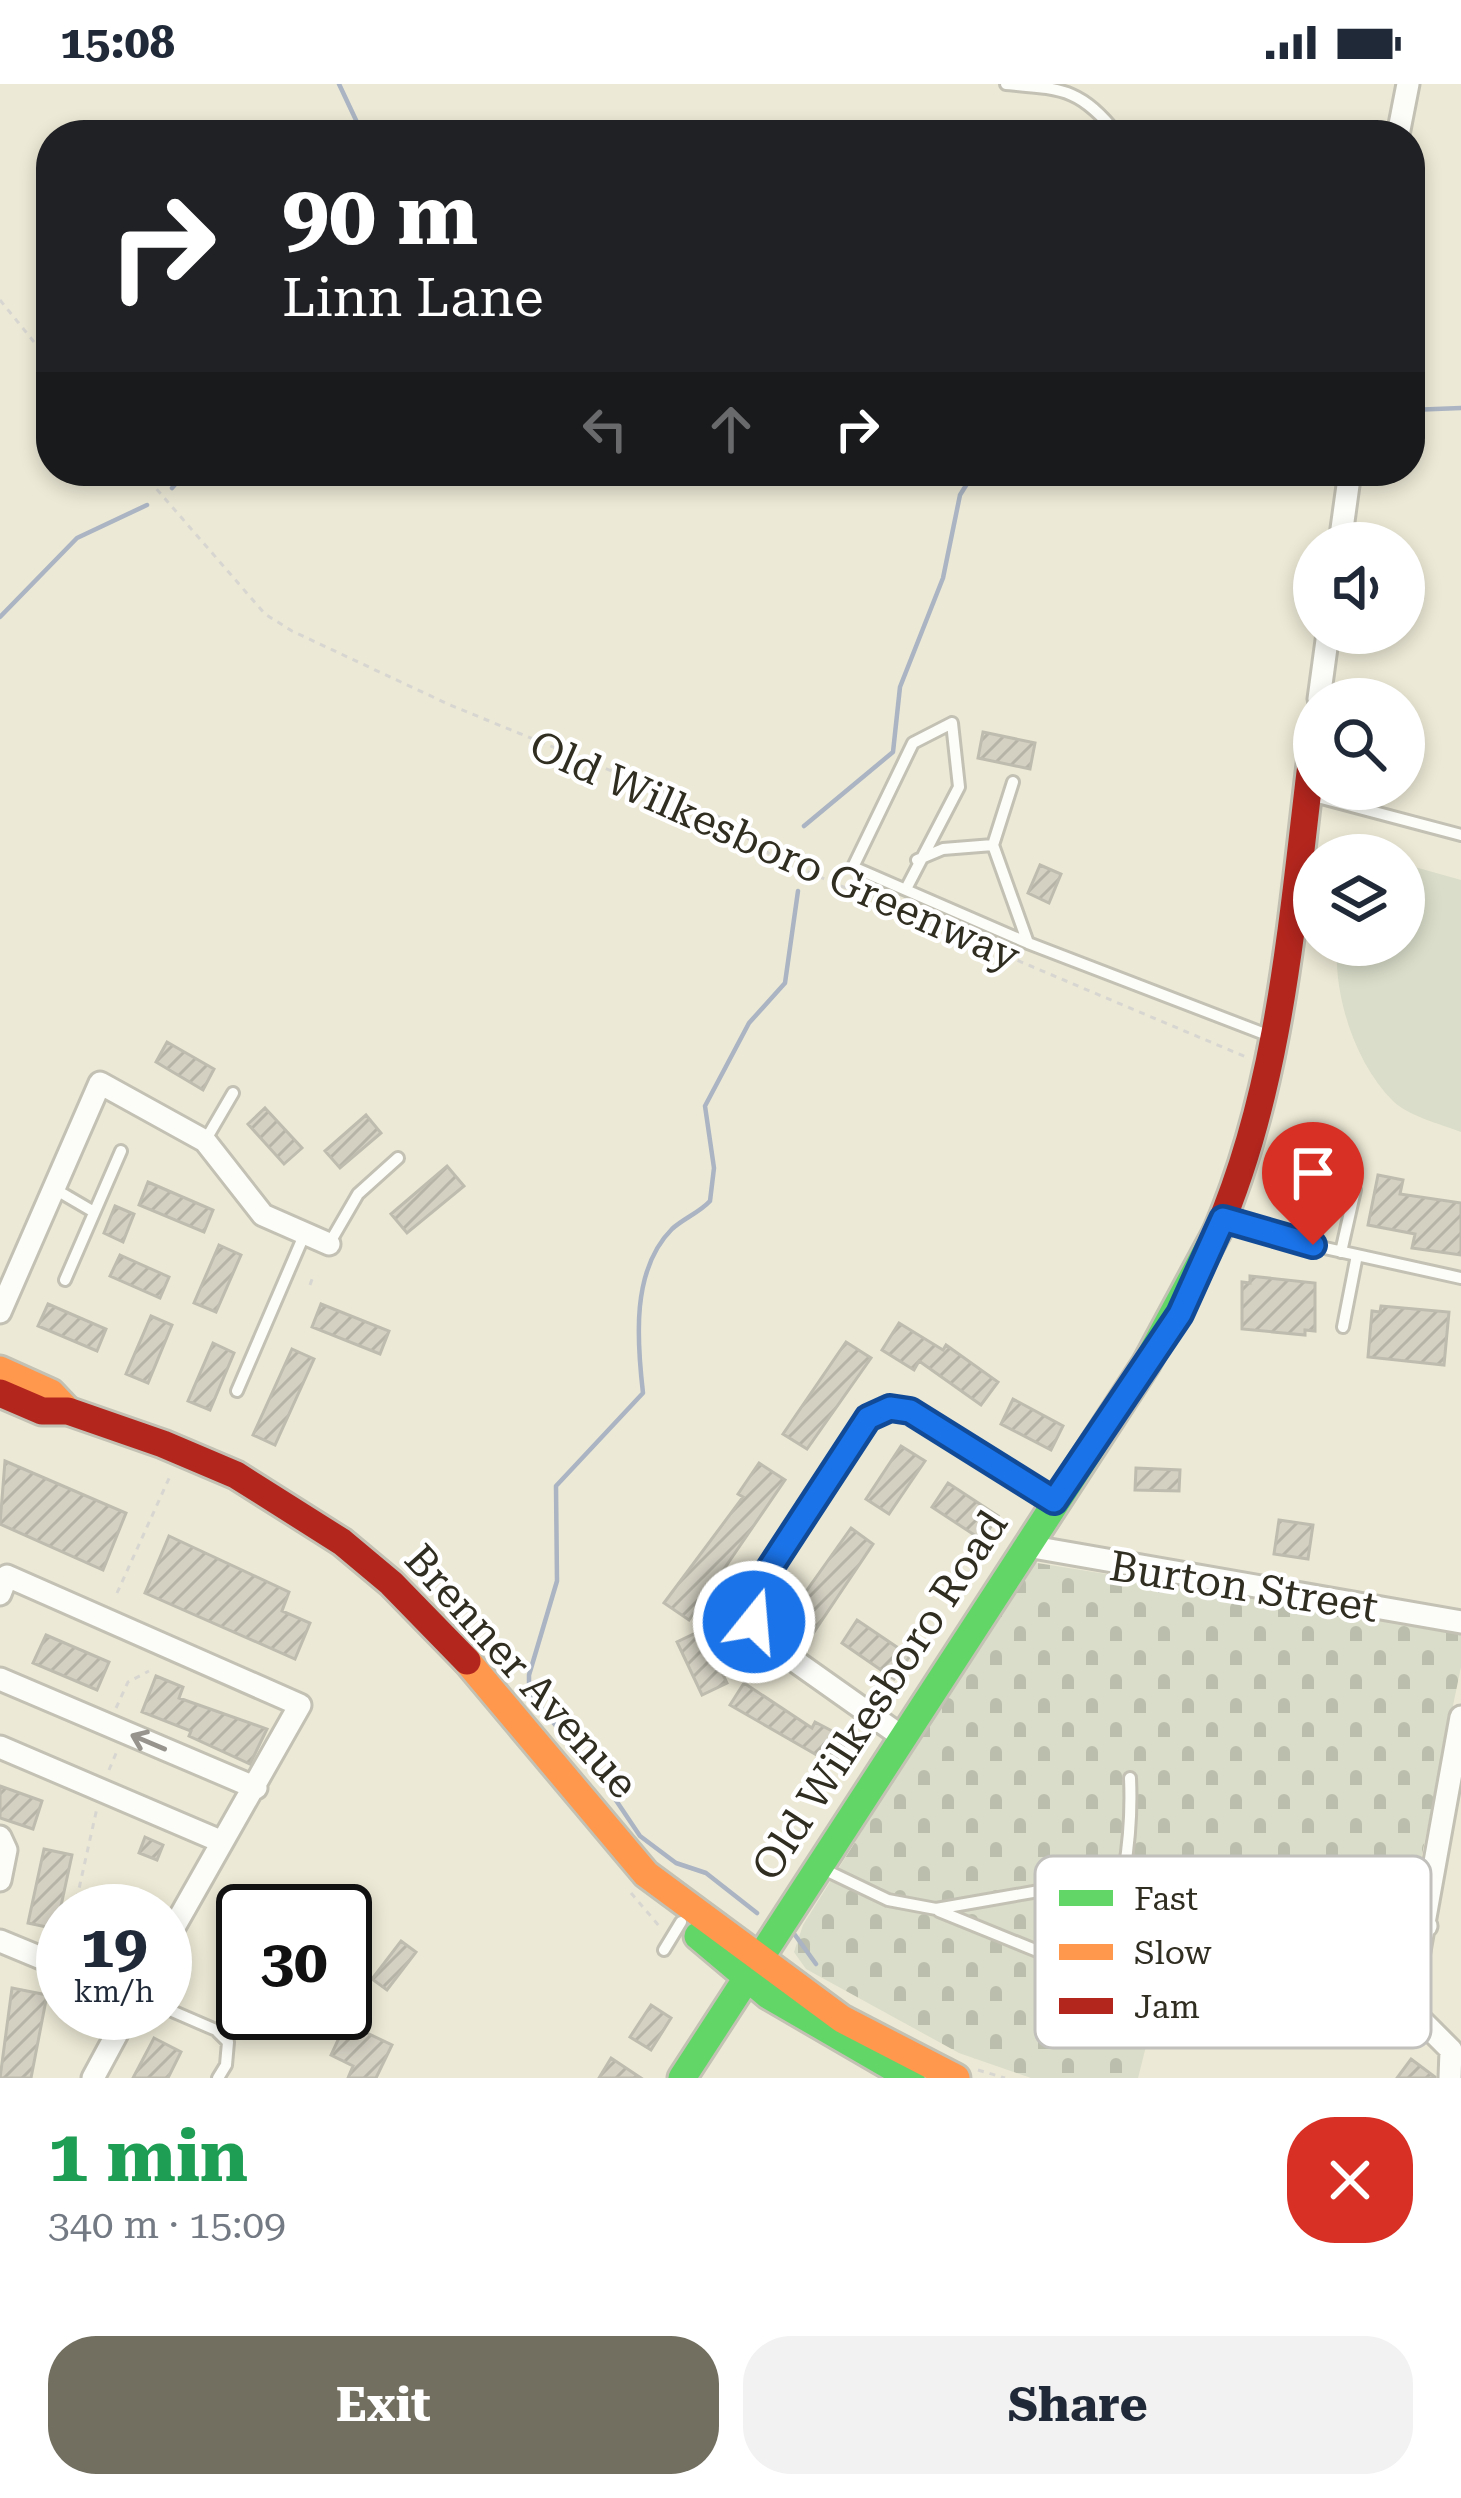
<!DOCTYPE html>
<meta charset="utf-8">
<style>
:root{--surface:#fff;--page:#f2f2f3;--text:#1f2937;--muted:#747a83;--accent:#726f60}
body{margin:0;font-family:"Roboto Serif",serif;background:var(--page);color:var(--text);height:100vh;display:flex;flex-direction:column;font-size:45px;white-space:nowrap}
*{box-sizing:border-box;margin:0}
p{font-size:39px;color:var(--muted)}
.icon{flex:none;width:66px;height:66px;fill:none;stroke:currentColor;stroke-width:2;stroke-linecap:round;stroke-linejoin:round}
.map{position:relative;height:1994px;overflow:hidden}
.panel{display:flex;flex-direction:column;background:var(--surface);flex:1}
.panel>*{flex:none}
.hud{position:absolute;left:36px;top:36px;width:1389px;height:366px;border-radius:48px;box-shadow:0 6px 18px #0003;background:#202124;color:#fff;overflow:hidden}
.controls{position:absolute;left:1293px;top:438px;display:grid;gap:24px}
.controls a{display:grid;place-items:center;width:132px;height:132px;border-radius:50%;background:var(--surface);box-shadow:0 6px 18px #0003;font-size:60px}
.speed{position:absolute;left:36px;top:1800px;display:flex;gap:24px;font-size:60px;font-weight:700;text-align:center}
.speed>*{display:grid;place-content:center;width:156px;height:156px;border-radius:50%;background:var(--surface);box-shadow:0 6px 18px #0003;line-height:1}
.speed small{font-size:30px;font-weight:400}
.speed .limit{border:6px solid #111;border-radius:18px;background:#fff;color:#111}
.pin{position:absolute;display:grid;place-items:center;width:102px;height:102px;color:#fff;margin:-123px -51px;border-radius:50% 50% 50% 0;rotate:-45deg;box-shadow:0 0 12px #0007}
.pin .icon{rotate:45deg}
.me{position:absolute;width:132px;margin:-66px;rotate:17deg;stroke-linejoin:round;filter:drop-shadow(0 0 9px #0008)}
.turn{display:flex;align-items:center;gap:42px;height:252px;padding:0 48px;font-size:54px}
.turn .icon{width:156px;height:156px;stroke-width:2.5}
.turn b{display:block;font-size:84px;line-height:102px}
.lanes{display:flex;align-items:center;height:114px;padding:0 48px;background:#0003;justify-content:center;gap:60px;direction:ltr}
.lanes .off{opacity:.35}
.round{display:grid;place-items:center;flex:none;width:126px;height:126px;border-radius:48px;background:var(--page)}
.overview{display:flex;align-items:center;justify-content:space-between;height:204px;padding:0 48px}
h1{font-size:72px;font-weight:700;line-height:90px;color:#1e9e55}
.button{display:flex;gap:24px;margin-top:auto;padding:24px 48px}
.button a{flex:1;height:138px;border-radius:48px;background:var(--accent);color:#fff;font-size:48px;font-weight:700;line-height:138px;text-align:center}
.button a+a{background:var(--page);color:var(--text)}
.status{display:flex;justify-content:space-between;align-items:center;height:84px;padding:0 60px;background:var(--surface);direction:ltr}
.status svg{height:33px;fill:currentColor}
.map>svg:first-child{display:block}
</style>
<div class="status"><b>15:08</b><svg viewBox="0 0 49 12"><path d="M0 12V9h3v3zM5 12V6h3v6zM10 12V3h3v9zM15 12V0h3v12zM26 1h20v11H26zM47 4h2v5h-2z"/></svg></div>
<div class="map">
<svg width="1461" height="1994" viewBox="0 0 1461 1994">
<defs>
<pattern id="cemetery-stones" width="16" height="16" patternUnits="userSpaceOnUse" patternTransform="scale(3)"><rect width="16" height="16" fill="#d9ddc9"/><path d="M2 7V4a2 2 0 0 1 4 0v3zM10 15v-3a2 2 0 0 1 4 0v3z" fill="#bbbeac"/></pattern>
<pattern id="building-hatch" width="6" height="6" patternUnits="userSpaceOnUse" patternTransform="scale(3)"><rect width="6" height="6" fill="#d4d1c3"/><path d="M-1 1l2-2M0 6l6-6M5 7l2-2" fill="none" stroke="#b6b4a7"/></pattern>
</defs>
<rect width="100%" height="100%" fill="#ece9d6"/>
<!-- green -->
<path fill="#d9ddc9" d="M1404 780 1461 796V1048C1441 1040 1408 1032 1393 1017 1355 979 1334 913 1337 861H1404Z"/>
<!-- cemetery -->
<path fill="url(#cemetery-stones)" d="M1031 1478 1461 1547V1583L1410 1828 1191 1784 1138 1994H1031L959 1969 806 1885 794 1868 803 1841Z"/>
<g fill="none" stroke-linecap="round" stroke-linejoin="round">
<!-- stream -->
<path stroke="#aab4c2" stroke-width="4.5" d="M339 0 363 51
M1410 326 1461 324
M172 404 187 387
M0 533 77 454 147 421
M804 742 893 668 900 603 943 494 960 411 975 387
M757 1829 706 1789 676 1779 640 1752 603 1697 529 1610V1591L557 1497 556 1402 643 1309C637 1257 631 1186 672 1145 684 1134 699 1129 710 1117L714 1084 705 1022 749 939 785 899 798 807
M795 1851 816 1880"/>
</g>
<!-- building -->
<path fill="url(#building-hatch)" stroke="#bebcae" stroke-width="3" d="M983 648 1035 659 1030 685 978 674Z
M1040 781 1061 790 1049 819 1028 809Z
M167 958 214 985 203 1006 156 978Z
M265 1024 302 1064 284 1080 248 1040Z
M366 1031 381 1049 340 1084 325 1067Z
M447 1082 464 1102 407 1149 391 1130Z
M1378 1091 1403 1096 1400 1110 1461 1119V1171L1412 1164 1415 1150 1368 1141Z
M148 1098 213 1126 204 1148 139 1121Z
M115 1122 134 1130 123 1158 104 1149Z
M219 1161 241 1171 216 1228 194 1219Z
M120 1171 169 1193 160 1214 110 1192Z
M1250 1192 1315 1199V1247L1305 1246V1251L1242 1245V1198L1250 1199Z
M48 1220 106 1245 97 1267 38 1242Z
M321 1220 389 1247 380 1270 312 1243Z
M1381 1222 1449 1228 1444 1281 1368 1273 1372 1227 1380 1228Z
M151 1232 172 1241 148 1299 126 1290Z
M899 1239 943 1266 946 1261 998 1298 981 1321 919 1277 914 1286 882 1266Z
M846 1258 871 1274 807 1365 783 1350Z
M213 1259 234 1269 210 1326 188 1317Z
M292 1265 314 1275 275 1361 253 1351Z
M1013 1315 1063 1342 1051 1366 1001 1340Z
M901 1362 925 1377 889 1430 866 1415Z
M5 1377 126 1429 103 1486 0 1440Z
M759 1379 785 1396 689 1536 664 1519 743 1413 738 1410Z
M1136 1384 1180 1386 1179 1407 1135 1406Z
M948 1399 998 1432 982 1456 932 1423Z
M1279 1436 1313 1441 1308 1475 1274 1470Z
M851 1444 873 1460 814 1548 788 1533Z
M169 1452 289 1508 282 1527 310 1539 295 1575 145 1509Z
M857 1536 910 1572 894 1595 842 1559Z
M702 1546 727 1599 702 1611 677 1558Z
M46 1551 109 1578 97 1606 33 1579Z
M156 1592 183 1603 179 1614 267 1645 250 1680 189 1652 191 1647 142 1628Z
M744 1599 812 1644 815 1638 847 1655 834 1681 730 1621Z
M0 1702 42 1717 33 1745 0 1734Z
M145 1753 163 1761 157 1776 139 1769Z
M44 1765 72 1771 56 1845 28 1839Z
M401 1857 416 1868 387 1906 372 1895Z
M12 1904 47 1911 31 1994H0Z
M651 1921 671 1934 651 1966 630 1953Z
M346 1939 392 1961 376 1994H348L353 1982 331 1971Z
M154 1954 181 1968 168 1994H133Z
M611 1974 641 1994H599Z
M1411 1975 1435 1993V1994H1397Z"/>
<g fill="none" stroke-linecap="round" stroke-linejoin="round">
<!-- lane casing -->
<g stroke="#c3c1b3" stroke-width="16">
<path id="lane" d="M1006 0C1063 5 1080 4 1118 51
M1013 698 993 761 1028 859 1270 952
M1310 711 1461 751
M917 776 943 765 993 761
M907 803 959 703 952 639 913 659 853 783 1028 859
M205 1057 233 1009
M1291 1092 1355 1106 1341 1168
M53 1104 94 1128
M1226 1136 1284 1155 1461 1194
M329 1160 358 1110 398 1074
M65 1196 121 1067
M1343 1243 1357 1171
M237 1307 305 1149
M819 1783 888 1816 936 1825 1056 1804 1139 1781 1178 1786 1230 1804
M939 1827 1040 1868H1089C1126 1842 1132 1738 1130 1694
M664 1866 681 1838
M165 1924 216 1946 228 1958 226 1981 218 1994"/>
</g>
<!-- street casing -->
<g stroke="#c3c1b3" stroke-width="27">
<path id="street" d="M1398 51 1408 0
M1340 459 1350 387
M1319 615 1328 549
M0 1228 100 999 205 1057 263 1131 329 1160
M1027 1462 1461 1538
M0 1510 7 1492 300 1621 165 1859
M0 1595 256 1704
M901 1652 764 1555 754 1538 751 1513 868 1334 890 1324 911 1327 1055 1417
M0 1663 220 1757
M0 1753 6 1766 0 1796
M1230 1804 1426 1842
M0 1857 63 1883
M93 1994 128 1929
M1450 1994 1451 1966 1416 1931 1412 1906 1461 1633"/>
</g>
<!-- fast casing -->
<g stroke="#c3c1b3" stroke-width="33">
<path id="fast" d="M698 1852 768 1911 911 1994
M682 1994 1146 1280 1217 1148"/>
</g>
<!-- slow casing -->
<g stroke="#c3c1b3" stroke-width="33">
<path id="slow" d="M0 1286 51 1309 68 1327
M467 1577 646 1790 842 1935 956 1994"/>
</g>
<!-- jam casing -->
<g stroke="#c3c1b3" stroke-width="33">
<path id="jam" d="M1217 1148C1283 995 1293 820 1314 656
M0 1309 42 1327H68L163 1360 236 1391 342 1458 391 1499 467 1577"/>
</g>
<!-- path -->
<path stroke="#d8d6d1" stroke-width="3" stroke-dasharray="6 6" stroke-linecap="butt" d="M0 216 51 279
M141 387 265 530 292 547 450 621 712 728 775 774 1246 973
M310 1201 314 1190
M117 1509 171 1390
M116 1624 128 1598 149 1587
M109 1686 117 1667
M631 1809 660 1843
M74 1827 97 1724
M978 1986 1005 1994"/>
<!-- lane -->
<use href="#lane" stroke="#fcfcf9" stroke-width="10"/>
<!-- street -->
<use href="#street" stroke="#fcfcf9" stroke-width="21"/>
<!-- fast -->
<use href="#fast" stroke="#63d668" stroke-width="27"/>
<!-- slow -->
<use href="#slow" stroke="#ff974d" stroke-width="27"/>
<!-- jam -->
<use href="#jam" stroke="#b3261e" stroke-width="27"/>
</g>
<!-- one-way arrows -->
<defs><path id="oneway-shaft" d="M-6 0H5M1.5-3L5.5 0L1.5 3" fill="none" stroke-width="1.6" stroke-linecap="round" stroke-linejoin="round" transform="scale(3)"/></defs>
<use stroke="#96948d" href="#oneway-shaft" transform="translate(148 1658) rotate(-157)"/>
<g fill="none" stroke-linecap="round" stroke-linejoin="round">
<!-- route casing -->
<g stroke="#114b97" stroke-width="30">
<path id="route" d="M754 1538 751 1513 868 1334 890 1324 910 1327 1054 1417 1180 1230 1223 1135 1313 1161"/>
</g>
<!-- route -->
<use href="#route" stroke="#1a73e8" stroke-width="21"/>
</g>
<g text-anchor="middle" stroke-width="9" stroke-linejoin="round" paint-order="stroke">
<!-- street labels -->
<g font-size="42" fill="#302d21" stroke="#fff">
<text transform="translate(775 766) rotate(24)" y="15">Old Wilkesboro Greenway</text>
<text transform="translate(1244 1502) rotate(9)" y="15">Burton Street</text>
<text transform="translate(522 1587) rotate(48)" y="15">Brenner Avenue</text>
<text transform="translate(879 1611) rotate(-57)" y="15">Old Wilkesboro Road</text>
</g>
</g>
<!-- legend -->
<rect x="1035" y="1772" width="396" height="192" rx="18" fill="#fff" stroke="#c1c0bc" stroke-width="3"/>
<rect x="1059" y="1806" width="54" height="16" fill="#63d668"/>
<rect x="1059" y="1860" width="54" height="16" fill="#ff974d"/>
<rect x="1059" y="1914" width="54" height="16" fill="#b3261e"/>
<g font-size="33" fill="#302d21">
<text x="1134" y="1826">Fast</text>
<text x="1134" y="1880">Slow</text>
<text x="1134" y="1934">Jam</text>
</g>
</svg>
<div class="controls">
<a><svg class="icon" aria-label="sound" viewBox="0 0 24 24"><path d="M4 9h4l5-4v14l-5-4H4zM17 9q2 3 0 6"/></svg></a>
<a><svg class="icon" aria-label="search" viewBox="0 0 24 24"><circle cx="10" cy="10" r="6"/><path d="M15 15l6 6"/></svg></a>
<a><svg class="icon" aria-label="layers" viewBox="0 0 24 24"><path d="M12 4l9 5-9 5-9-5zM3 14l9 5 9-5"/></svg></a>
</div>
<div class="speed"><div>19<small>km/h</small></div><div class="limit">30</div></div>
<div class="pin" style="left:1313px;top:1161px;background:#d93025"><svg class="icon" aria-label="arrive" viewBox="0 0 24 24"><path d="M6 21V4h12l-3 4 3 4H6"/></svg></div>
<svg class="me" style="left:754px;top:1538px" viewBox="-20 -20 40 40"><circle r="17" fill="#1a73e8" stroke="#fff" stroke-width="3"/><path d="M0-11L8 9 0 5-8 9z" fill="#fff"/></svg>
<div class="hud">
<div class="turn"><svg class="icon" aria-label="right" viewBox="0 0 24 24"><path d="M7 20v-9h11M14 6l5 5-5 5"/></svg><div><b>90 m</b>Linn Lane</div></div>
<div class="lanes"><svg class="icon off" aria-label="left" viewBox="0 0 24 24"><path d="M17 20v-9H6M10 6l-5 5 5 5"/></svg><svg class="icon off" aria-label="ahead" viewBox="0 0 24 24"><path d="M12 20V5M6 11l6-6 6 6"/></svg><svg class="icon" aria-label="right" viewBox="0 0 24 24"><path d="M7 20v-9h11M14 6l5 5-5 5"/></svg></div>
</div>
</div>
<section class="panel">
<div class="overview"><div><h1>1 min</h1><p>340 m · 15:09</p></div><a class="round" style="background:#d93025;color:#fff"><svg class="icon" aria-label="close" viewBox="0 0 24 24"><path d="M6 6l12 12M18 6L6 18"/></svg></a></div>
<div class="button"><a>Exit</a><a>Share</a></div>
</section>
